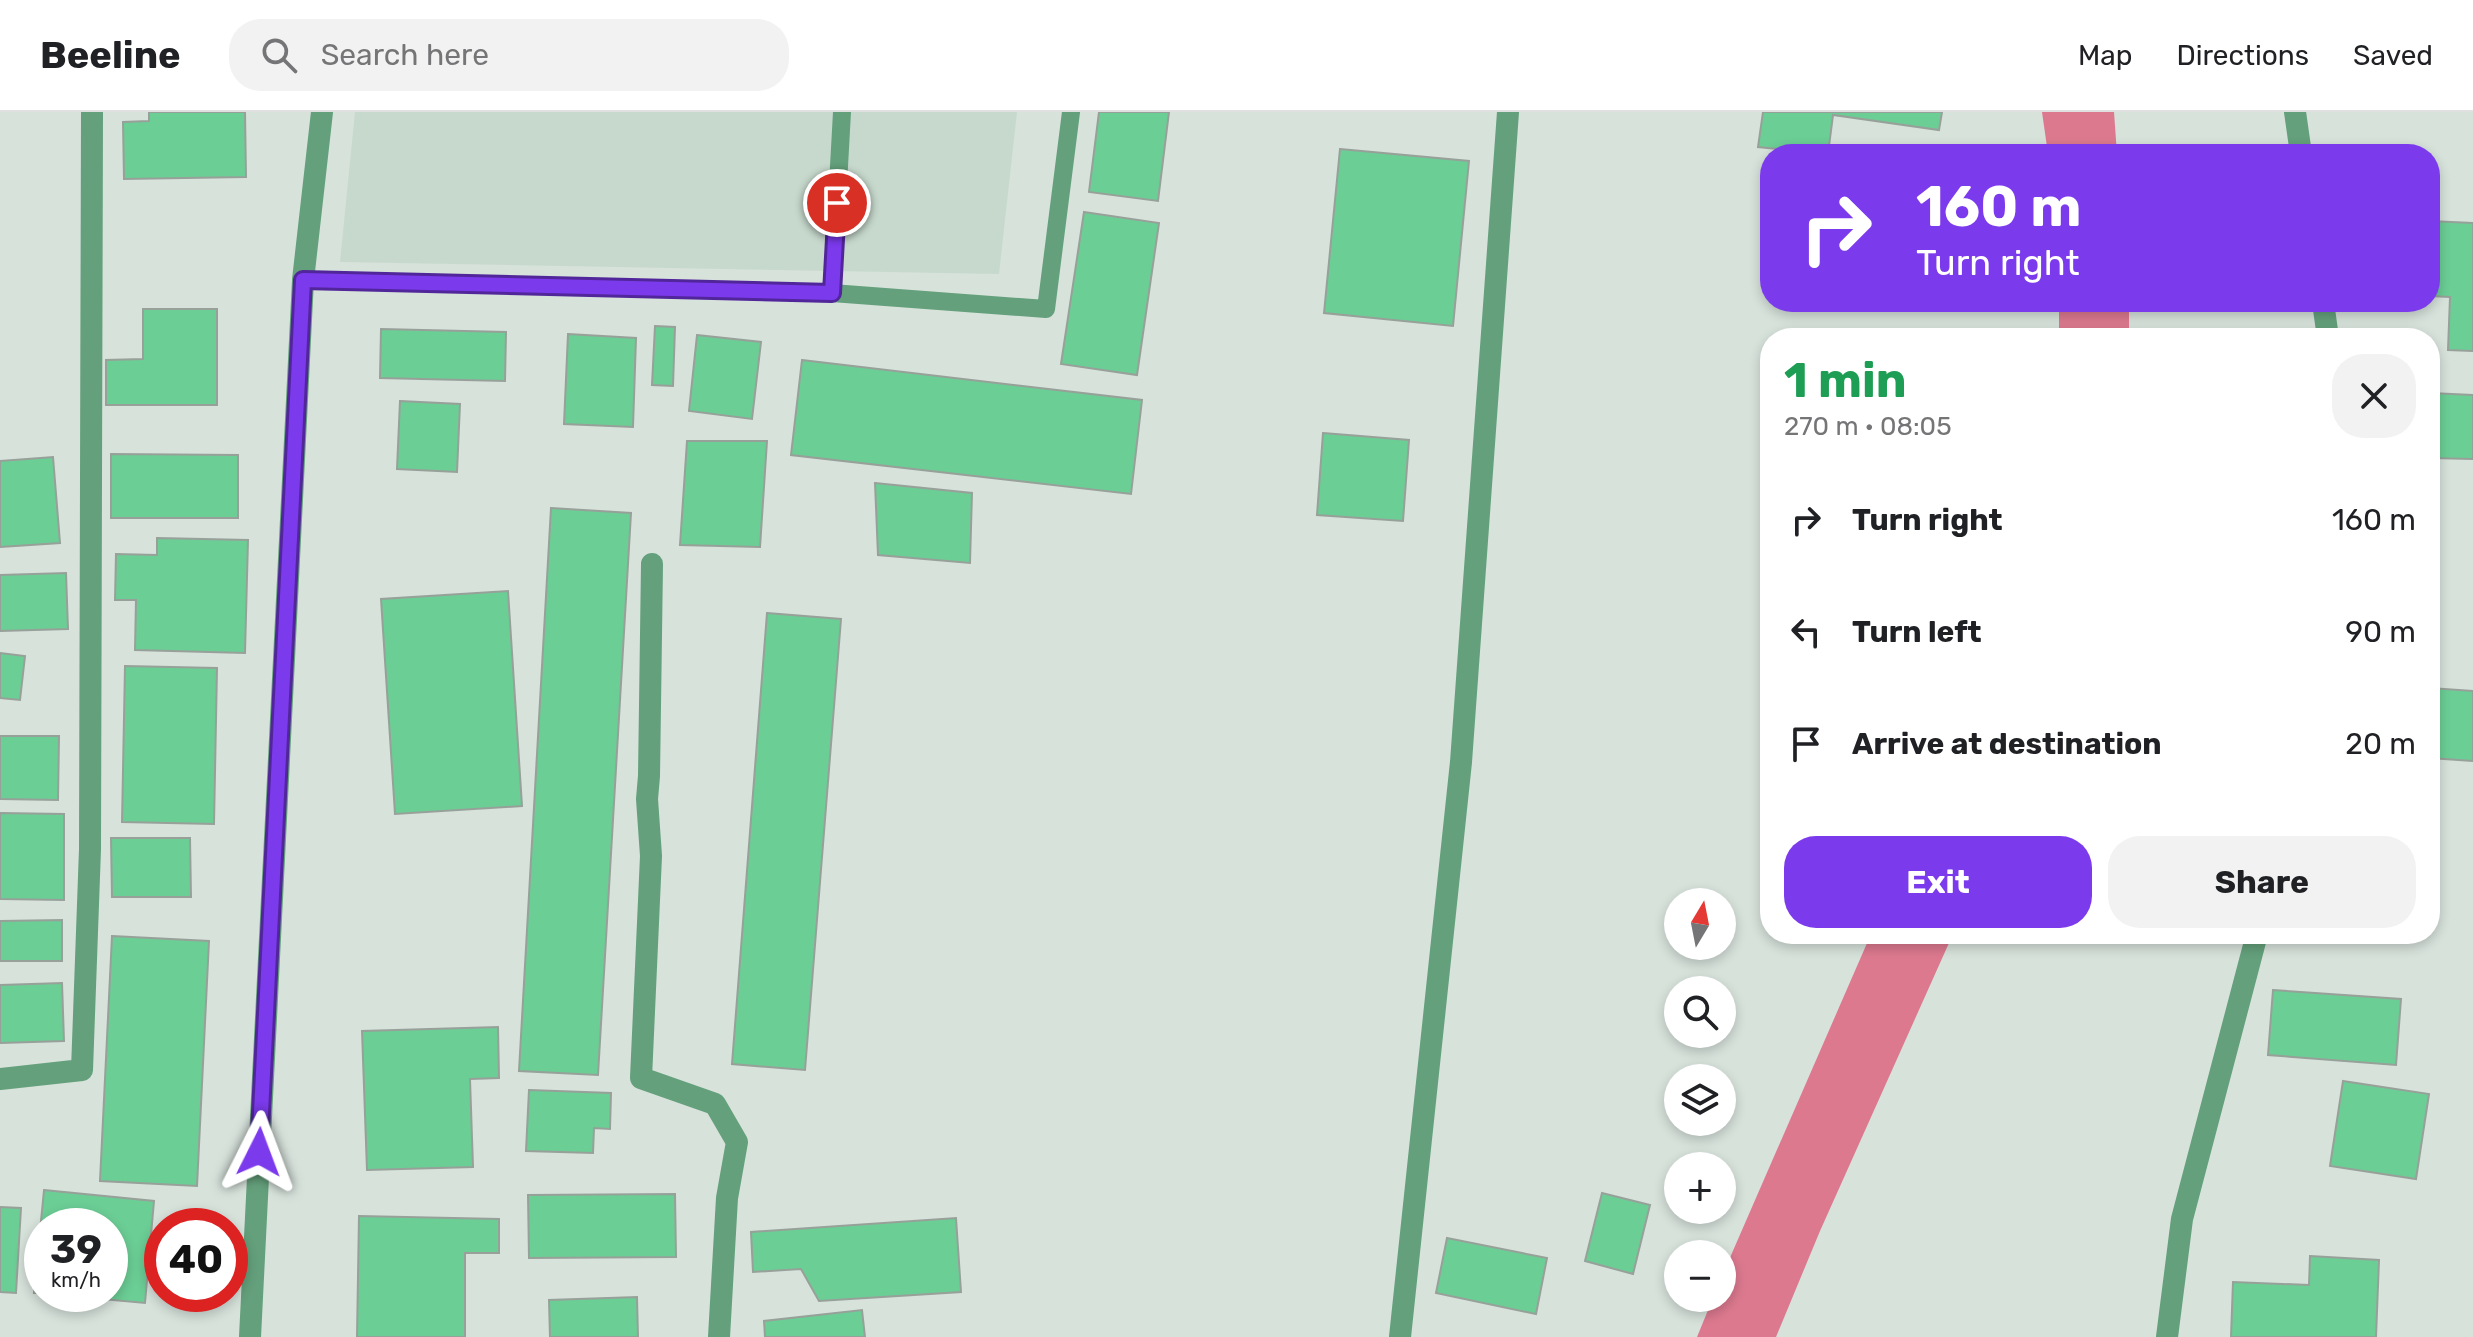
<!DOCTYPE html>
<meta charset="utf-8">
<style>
:root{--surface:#fff;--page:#f2f2f2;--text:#202124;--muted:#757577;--line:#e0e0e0;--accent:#7c3aed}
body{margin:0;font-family:Rubik,sans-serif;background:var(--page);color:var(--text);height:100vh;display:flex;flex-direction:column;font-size:30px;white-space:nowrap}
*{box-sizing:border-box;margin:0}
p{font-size:26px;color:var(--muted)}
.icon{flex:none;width:44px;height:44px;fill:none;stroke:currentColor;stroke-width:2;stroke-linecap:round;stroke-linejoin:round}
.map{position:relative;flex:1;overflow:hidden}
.drawer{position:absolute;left:1760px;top:216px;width:680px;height:616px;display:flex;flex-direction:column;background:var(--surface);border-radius:32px;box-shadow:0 4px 12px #0003}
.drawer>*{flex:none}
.hud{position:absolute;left:1760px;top:32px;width:680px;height:168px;border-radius:32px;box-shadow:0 4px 12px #0003;background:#7c3aed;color:#fff;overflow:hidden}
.needle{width:52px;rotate:10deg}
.controls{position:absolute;left:1664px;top:776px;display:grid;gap:16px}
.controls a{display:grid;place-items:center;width:72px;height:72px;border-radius:50%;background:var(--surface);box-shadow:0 4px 12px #0003;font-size:40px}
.speed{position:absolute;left:24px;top:1096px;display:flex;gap:16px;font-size:40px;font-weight:700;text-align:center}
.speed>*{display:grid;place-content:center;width:104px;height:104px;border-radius:50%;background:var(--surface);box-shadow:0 4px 12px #0003;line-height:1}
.speed small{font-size:20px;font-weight:400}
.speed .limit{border:12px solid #d22;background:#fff;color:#111}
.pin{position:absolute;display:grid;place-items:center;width:68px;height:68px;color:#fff;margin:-34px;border:4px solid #fff;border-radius:50%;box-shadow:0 2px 8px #0007}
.me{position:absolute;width:88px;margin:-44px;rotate:3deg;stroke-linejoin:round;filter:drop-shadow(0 0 6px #0008)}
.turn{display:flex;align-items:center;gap:28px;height:168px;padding:0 24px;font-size:36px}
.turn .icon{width:104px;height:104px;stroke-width:2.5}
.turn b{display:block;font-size:56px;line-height:68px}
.round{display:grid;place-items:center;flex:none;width:84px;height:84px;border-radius:32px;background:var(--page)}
.headline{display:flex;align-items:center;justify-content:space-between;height:136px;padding:0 24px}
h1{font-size:48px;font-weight:700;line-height:60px;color:#1e9e55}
.cta{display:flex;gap:16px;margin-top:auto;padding:16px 24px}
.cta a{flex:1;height:92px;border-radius:32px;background:var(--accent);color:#fff;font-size:32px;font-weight:700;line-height:92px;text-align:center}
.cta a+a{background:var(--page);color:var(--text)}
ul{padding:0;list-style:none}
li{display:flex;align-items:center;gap:24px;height:112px;padding:0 24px}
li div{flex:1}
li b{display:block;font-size:30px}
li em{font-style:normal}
header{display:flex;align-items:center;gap:48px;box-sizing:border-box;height:112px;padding:0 40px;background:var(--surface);border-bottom:2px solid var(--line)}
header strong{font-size:38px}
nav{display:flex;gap:44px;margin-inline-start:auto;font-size:28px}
.search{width:560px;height:72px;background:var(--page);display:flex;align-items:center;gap:20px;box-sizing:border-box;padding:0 28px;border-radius:32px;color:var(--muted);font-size:30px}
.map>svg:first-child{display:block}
</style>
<header>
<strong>Beeline</strong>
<div class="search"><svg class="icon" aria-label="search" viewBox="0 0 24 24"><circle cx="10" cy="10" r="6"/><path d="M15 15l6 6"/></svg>Search here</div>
<nav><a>Map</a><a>Directions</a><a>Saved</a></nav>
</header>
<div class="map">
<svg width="2473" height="1225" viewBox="0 0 2473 1225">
<rect width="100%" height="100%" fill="#d7e2db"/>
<!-- built -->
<path fill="#c7d9cd" d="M355 0H1017L999 162 340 150Z"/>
<!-- water -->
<path fill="#dc798f" d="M2042 0H2114L2117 42H2048Z
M2059 190H2129V226H2059Z
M1871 822H1953L1820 1119 1776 1225H1697L1713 1186H1722V1164Z"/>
<!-- building -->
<path fill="#6bce95" stroke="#97a19a" stroke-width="2" d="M149 0H245L246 65 124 67 123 10 149 9Z
M1099 0H1169L1158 89 1089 80Z
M1763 0H1942L1939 18 1833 3 1828 42 1758 35Z
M1340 37 1469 49 1453 214 1324 201Z
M1084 100 1159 111 1137 263 1061 252Z
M2430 109 2473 111V239L2448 238 2450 185 2430 184Z
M143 197H217V293H106V248L143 247Z
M655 214 675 215 673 274 652 273Z
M381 217 506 220 505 269 380 266Z
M568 222 636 226 633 315 564 312Z
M697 223 761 230 752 307 689 299Z
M802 248 1142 288 1131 382 791 343Z
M2431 281 2473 283V347L2430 346Z
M400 289 460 292 457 360 397 357Z
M1323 321 1409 328 1403 409 1317 403Z
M687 329H767L760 435 680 433Z
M111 342 238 343V406H111Z
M53 345 60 431 0 435V349Z
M875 371 972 381 970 451 878 443Z
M551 396 631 401 598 963 519 959Z
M157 426 248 428 245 541 135 538 136 488H115L116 442 157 443Z
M66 461 68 517 0 519V463Z
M508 479 522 694 395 702 381 487Z
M767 501 841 507 805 958 732 952Z
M0 541 25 544 20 588 0 586Z
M125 554 217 556 214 712 122 710Z
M2430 576 2473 579V649L2430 646Z
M0 624H59L58 688 0 687Z
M0 701 64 702V788L0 787Z
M111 726H190L191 785H112Z
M62 808V849H0V809Z
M112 824 209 829 197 1074 100 1069Z
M62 871 64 929 0 931V873Z
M2273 878 2401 887 2396 953 2268 943Z
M498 915 499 966 470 967 473 1055 367 1058 362 919Z
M2343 969 2429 982 2416 1067 2330 1054Z
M529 978 611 981 610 1017 594 1016 593 1041 526 1039Z
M44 1078 154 1089 145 1191 47 1182H110V1114H42V1181H34Z
M1602 1081 1650 1093 1633 1162 1585 1149Z
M675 1082 676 1145 529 1146 528 1083Z
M0 1095 21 1096 16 1181 0 1180Z
M359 1104 499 1107V1141H465V1225H357Z
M956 1106 961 1180 819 1189 801 1157 753 1160 751 1120Z
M1447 1126 1547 1146 1536 1202 1436 1181Z
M2310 1144 2379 1148 2376 1225H2231L2233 1170 2309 1173Z
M637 1185 638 1225H550L549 1188Z
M862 1198 865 1225H765L764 1209Z"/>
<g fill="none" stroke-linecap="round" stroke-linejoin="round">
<!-- service -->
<path stroke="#64a07b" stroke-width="18" d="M303 168 832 181 1046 197 1071 0
M832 181 842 0"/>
<!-- minor -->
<path stroke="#64a07b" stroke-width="22" d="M2295 0 2301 42
M2323 190 2328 226
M652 452 649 664 647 687 651 744 641 966 715 992 737 1030 727 1086 719 1225
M0 967 82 958 90 737 92 0
M2167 1225 2182 1107 2257 822"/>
<!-- tertiary -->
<path stroke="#64a07b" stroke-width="22" d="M250 1225 303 168 322 0
M1400 1225 1461 650 1508 0"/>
</g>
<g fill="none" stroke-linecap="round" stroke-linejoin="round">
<!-- route casing -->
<g stroke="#51269a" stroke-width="20">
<path id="route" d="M259 1040 303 168 832 181 837 91"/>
</g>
<!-- route -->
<use href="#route" stroke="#7c3aed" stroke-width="14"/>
</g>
</svg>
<div class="controls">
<a><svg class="needle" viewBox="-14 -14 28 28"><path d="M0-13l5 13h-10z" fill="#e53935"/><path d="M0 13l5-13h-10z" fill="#757577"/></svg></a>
<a><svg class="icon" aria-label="search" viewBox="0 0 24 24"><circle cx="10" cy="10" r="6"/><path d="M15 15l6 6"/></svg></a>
<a><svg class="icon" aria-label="layers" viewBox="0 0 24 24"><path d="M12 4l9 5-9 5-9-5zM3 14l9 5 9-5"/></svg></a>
<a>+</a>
<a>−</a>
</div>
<div class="speed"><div>39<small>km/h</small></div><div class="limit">40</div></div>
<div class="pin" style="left:837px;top:91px;background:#d93025"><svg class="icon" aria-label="arrive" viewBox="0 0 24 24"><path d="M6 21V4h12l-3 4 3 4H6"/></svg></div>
<svg class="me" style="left:259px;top:1040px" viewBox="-20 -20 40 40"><path d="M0-17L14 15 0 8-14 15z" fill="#7c3aed" stroke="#fff" stroke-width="4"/></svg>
<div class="hud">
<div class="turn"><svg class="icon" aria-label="right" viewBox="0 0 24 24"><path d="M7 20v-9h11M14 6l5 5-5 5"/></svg><div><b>160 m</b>Turn right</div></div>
</div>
<section class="drawer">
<div class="headline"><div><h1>1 min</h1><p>270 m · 08:05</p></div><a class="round"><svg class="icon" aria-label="close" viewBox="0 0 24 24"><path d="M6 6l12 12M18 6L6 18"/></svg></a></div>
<ul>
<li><svg class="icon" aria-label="right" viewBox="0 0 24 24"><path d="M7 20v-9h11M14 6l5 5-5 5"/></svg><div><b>Turn right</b></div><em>160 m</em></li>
<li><svg class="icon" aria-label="left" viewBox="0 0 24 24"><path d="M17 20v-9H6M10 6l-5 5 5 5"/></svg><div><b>Turn left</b></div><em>90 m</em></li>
<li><svg class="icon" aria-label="arrive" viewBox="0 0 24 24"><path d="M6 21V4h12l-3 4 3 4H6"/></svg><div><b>Arrive at destination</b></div><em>20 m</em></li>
</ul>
<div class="cta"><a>Exit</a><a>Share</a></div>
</section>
</div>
